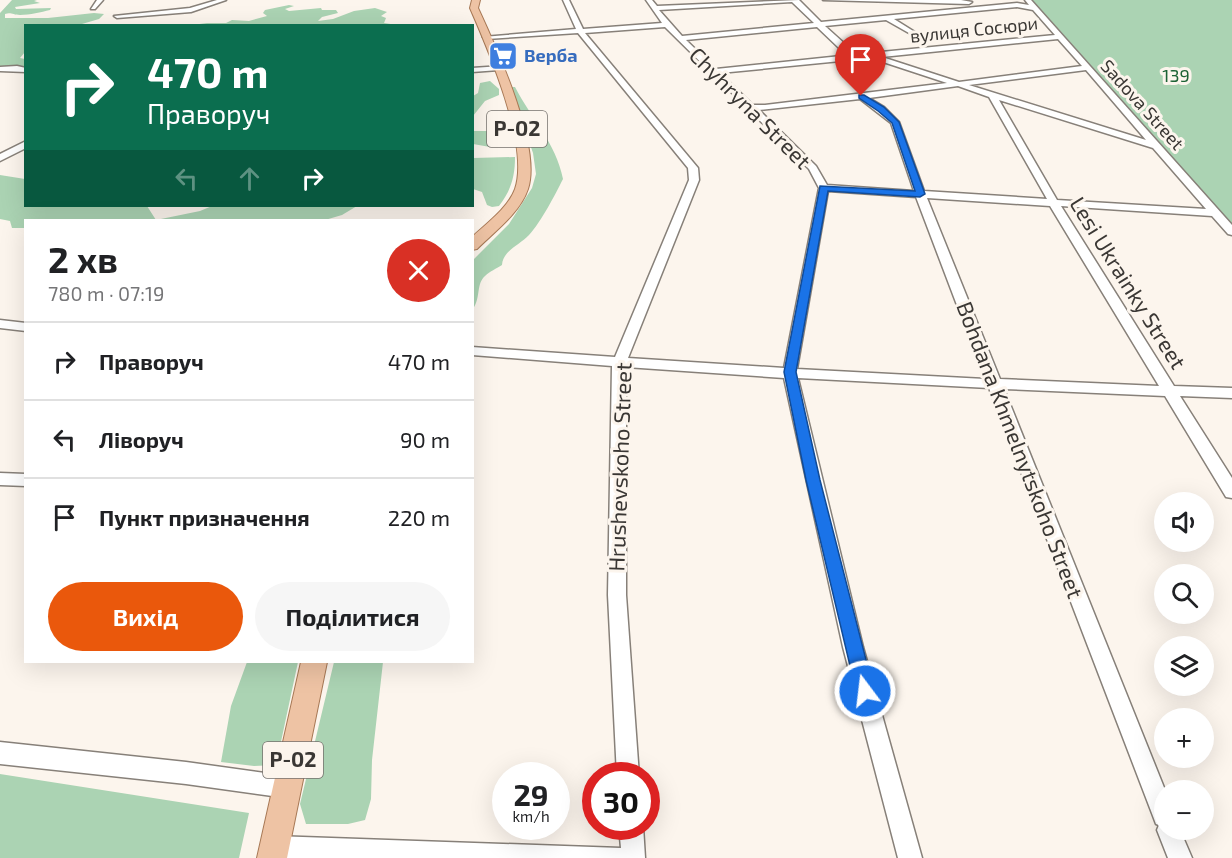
<!DOCTYPE html>
<html lang="uk">
<meta charset="utf-8">
<style>
:root{--surface:#fff;--page:#f6f6f6;--text:#202124;--muted:#757577;--line:#e0e0e0;--accent:#ea580c}
body{margin:0;font-family:"Exo 2",sans-serif;background:var(--page);color:var(--text);height:100vh;display:flex;flex-direction:column;font-size:22px;white-space:nowrap}
*{box-sizing:border-box;margin:0}
p{font-size:20px;color:var(--muted)}
.icon{flex:none;width:33px;height:33px;fill:none;stroke:currentColor;stroke-width:2;stroke-linecap:round;stroke-linejoin:round}
.map{position:relative;flex:1;overflow:hidden}
.side{position:absolute;left:24px;top:219px;width:450px;height:444px;display:flex;flex-direction:column;background:var(--surface);border-radius:0px;box-shadow:0 6px 24px #0002}
.side>*{flex:none}
.guide{position:absolute;left:24px;top:24px;width:450px;height:183px;border-radius:0px;box-shadow:0 6px 24px #0002;background:#0b6e4f;color:#fff;overflow:hidden}
.buttons{position:absolute;left:1154px;top:492px;display:grid;gap:12px}
.buttons a{display:grid;place-items:center;width:60px;height:60px;border-radius:50%;background:var(--surface);box-shadow:0 6px 24px #0002;font-size:30px}
.speed{position:absolute;left:492px;top:762px;display:flex;gap:12px;font-size:30px;font-weight:700;text-align:center}
.speed>*{display:grid;place-content:center;width:78px;height:78px;border-radius:50%;background:var(--surface);box-shadow:0 6px 24px #0002;line-height:1}
.speed small{font-size:15px;font-weight:400}
.speed .limit{border:9px solid #d22;background:#fff;color:#111}
.pin{position:absolute;display:grid;place-items:center;width:51px;height:51px;color:#fff;margin:-62px -26px;border-radius:50% 50% 50% 0;rotate:-45deg;box-shadow:0 0 6px #0007}
.pin .icon{rotate:45deg}
.me{position:absolute;width:66px;margin:-33px;rotate:345deg;stroke-linejoin:round;filter:drop-shadow(0 0 4px #0008)}
.turn{display:flex;align-items:center;gap:21px;height:126px;padding:0 24px;font-size:27px}
.turn .icon{width:78px;height:78px;stroke-width:2.5}
.turn b{display:block;font-size:42px;line-height:51px}
.lanes{display:flex;align-items:center;height:57px;padding:0 24px;background:#0003;justify-content:center;gap:30px;direction:ltr}
.lanes .off{opacity:.35}
.round{display:grid;place-items:center;flex:none;width:63px;height:63px;border-radius:32px;background:var(--page)}
.overview{display:flex;align-items:center;justify-content:space-between;height:102px;padding:0 24px}
h1{font-size:36px;font-weight:700;line-height:45px}
.cta{display:flex;gap:12px;margin-top:auto;padding:12px 24px}
.cta a{flex:1;height:69px;border-radius:36px;background:var(--accent);color:#fff;font-size:24px;font-weight:700;line-height:69px;text-align:center}
.cta a+a{background:var(--page);color:var(--text)}
ul{padding:0;list-style:none}
li{display:flex;align-items:center;gap:18px;height:78px;padding:0 24px;border-top:2px solid var(--line)}
li div{flex:1}
li b{display:block;font-size:22px}
li em{font-style:normal}
.map>svg:first-child{display:block}
</style>
<div class="map">
<svg width="1232" height="858" viewBox="0 0 1232 858">
<rect width="100%" height="100%" fill="#fcf5ed"/>
<!-- green -->
<path fill="#abd3b3" d="M12 0H37L34 1 40 3 15 7 16 9 51 8 50 10C41 12 30 15 20 15 13 15 11 12 5 14V18H48L94 13 104 14 99 19 82 24 101 25 26 26 25 52 20 58 25 59V69H0V13Z
M1032 0H1232V224L1045 14Z
M289 5 294 6 285 9 289 11 321 8 322 10H336L338 13 322 17 318 21 333 19 354 11 375 8 387 12 381 16 386 18 384 23 397 25H192L207 23H226L232 20 249 21 267 16 263 13 265 10Z
M490 81 499 89V95L485 101 473 116V96L478 93 480 83Z
M510 87H515C531 118 556 143 563 179 555 195 541 222 529 235 520 245 503 250 502 265 497 268 489 272 485 276 476 284 481 297 473 309V260L509 224 532 188 536 174 533 153Z
M472 131H507L510 134V144L490 147 473 144Z
M515 157C515 177 511 190 499 206L492 207 487 205 482 192 473 189V158Z
M0 175 25 179 26 206H147L156 220 200 211 212 206H357L342 215 325 220H26L25 228H12L10 221 0 219Z
M247 662H298L276 765 254 766 221 762 231 706Z
M334 662H383L372 760 371 799 365 820 348 824H306L300 804Z
M0 774 249 813 239 858H0Z"/>
<g fill="none" stroke-linecap="round" stroke-linejoin="round">
<!-- minor casing -->
<g stroke="#878079" stroke-width="3">
<path id="minor" d="M97 0H103L95 9H91Z
M217 0H226L191 12 117 18 114 16 190 8Z
M563 0H569L583 29 662 23 646 0H652L657 6 799 0 821 22 1017 3 1029 5 1025 0H1031L1232 225V235L1228 234 1212 216 1061 206 1174 386 1232 388V398L1180 396 1232 478V498L1226 497 1165 396 1004 389 1165 790 1164 830H1180L1192 858H1168L1157 830 1159 825 1156 824 1153 816 989 388 798 378 863 647 922 858H898L843 647 784 378 626 367V595L639 776H617L608 595 612 366 472 355V347L615 357 689 180 688 168 578 33 487 39 483 37 576 29ZM792 2 814 23 682 36 659 10ZM1017 7 1033 10 1055 35 871 53 845 44 825 26 886 20 916 37 918 34 894 19ZM665 27 809 169 819 188 784 368 628 358 699 180 698 168 585 33ZM817 27 839 48 860 54 716 69 686 40ZM1058 39 1082 66 959 82 882 57ZM871 58 947 83 765 105H753L720 73ZM1086 70 1146 140 969 85ZM958 86 989 97 1047 199 924 191 899 122 884 107 869 98ZM860 99 891 123 914 191 827 185 816 166 759 110ZM999 100 1153 148 1206 209 1057 200ZM828 191 916 197 985 379 797 369ZM927 198 1050 206 1159 386 1000 379Z
M823 0H961L972 2 969 4Z
M17 66 26 68V72L0 71V67Z
M502 66V70H499L472 72V68Z
M26 141V148L0 161V154Z
M0 320 26 323V331L0 328Z
M0 473 26 474V486L0 485Z
M0 742 186 762 287 776 295 779 298 787 295 795 287 798 186 784 0 764Z
M619 826H643L645 858H270L266 856 262 848 266 840 274 836 621 848Z"/>
</g>
<!-- major casing -->
<g stroke="#a77855" stroke-width="2">
<path id="major" d="M472 0H480L478 8C497 49 542 147 528 189 520 213 494 232 477 249L472 250V237C486 224 508 208 515 189 530 146 488 49 470 8Z
M301 662H327L287 858H257Z"/>
</g>
<!-- minor -->
<use href="#minor" fill="#fff" fill-rule="evenodd"/>
<!-- major -->
<use href="#major" fill="#eec3a4" fill-rule="evenodd"/>
</g>
<!-- route -->
<path fill="#1a73e8" stroke="#114b97" stroke-width="1.5" d="M859 95H864L884 107 899 122 925 194 920 197 828 191 796 372 820 480 874 691 871 698 865 700 858 698 856 691 806 480 784 372 820 186 915 191 892 123 878 111 859 98Z"/>
<!-- icons -->
<defs>
<g id="supermarket-square" transform="scale(1.5)"><rect x="-9" y="-9" width="18" height="18" rx="4" fill="#3f7fe0" stroke="#fcf5ed"/><path d="M-6-5.5h2.5l.6 2H6L4.5 2H-2.5L-4.4-4H-6ZM-1.5 3.2a1.3 1.3 0 1 0 .1 0ZM3 3.2a1.3 1.3 0 1 0 .1 0Z" fill="#fff"/></g>
</defs>
<g fill-rule="evenodd">
<use href="#supermarket-square" x="503" y="56"/>
</g>
<g text-anchor="middle" stroke-width="6" stroke-linejoin="round" paint-order="stroke">
<!-- far-street labels -->
<g font-size="18" fill="#3a3734" stroke="#fcf5ed">
<text transform="translate(974 30) rotate(-6)" y="6">вулиця Сосюри</text>
<text transform="translate(1142 105) rotate(48)" y="6">Sadova Street</text>
</g>
<!-- far-shop labels -->
<g font-size="18" font-weight="bold" fill="#366cbe" stroke="#fcf5ed" text-anchor="start">
<text x="524" y="62">Верба</text>
</g>
<!-- far-park labels -->
<g font-size="18" fill="#1d6335" stroke="#fcf5ed">
<text x="1176" y="82">139</text>
</g>
<!-- shield labels -->
<g fill="#fcf5ed" stroke="#74706c" stroke-width="1.5">
<rect x="487" y="111" width="60" height="36" rx="4.5"/>
<rect x="263" y="742" width="60" height="36" rx="4.5"/>
</g>
<g font-size="21" font-weight="bold" fill="#3a3734">
<text x="517" y="136">Р-02</text>
<text x="293" y="767">Р-02</text>
</g>
<!-- street labels -->
<g font-size="22" fill="#3a3734" stroke="#fcf5ed">
<text transform="translate(750 108) rotate(45)" y="8">Chyhryna Street</text>
<text transform="translate(1128 283) rotate(58)" y="8">Lesi Ukrainky Street</text>
<text transform="translate(1020 450) rotate(69)" y="8">Bohdana Khmelnytskoho Street</text>
<text transform="translate(620 467) rotate(-88)" y="8">Hrushevskoho Street</text>
</g>
</g>
</svg>
<div class="buttons">
<a><svg class="icon" aria-label="sound" viewBox="0 0 24 24"><path d="M4 9h4l5-4v14l-5-4H4zM17 9q2 3 0 6"/></svg></a>
<a><svg class="icon" aria-label="search" viewBox="0 0 24 24"><circle cx="10" cy="10" r="6"/><path d="M15 15l6 6"/></svg></a>
<a><svg class="icon" aria-label="layers" viewBox="0 0 24 24"><path d="M12 4l9 5-9 5-9-5zM3 14l9 5 9-5"/></svg></a>
<a>+</a>
<a>−</a>
</div>
<div class="speed"><div>29<small>km/h</small></div><div class="limit">30</div></div>
<div class="pin" style="left:861px;top:96px;background:#d93025"><svg class="icon" aria-label="arrive" viewBox="0 0 24 24"><path d="M6 21V4h12l-3 4 3 4H6"/></svg></div>
<svg class="me" style="left:865px;top:691px" viewBox="-20 -20 40 40"><circle r="17" fill="#1a73e8" stroke="#fff" stroke-width="3"/><path d="M0-11L8 9 0 5-8 9z" fill="#fff"/></svg>
<div class="guide">
<div class="turn"><svg class="icon" aria-label="right" viewBox="0 0 24 24"><path d="M7 20v-9h11M14 6l5 5-5 5"/></svg><div><b>470 m</b>Праворуч</div></div>
<div class="lanes"><svg class="icon off" aria-label="left" viewBox="0 0 24 24"><path d="M17 20v-9H6M10 6l-5 5 5 5"/></svg><svg class="icon off" aria-label="ahead" viewBox="0 0 24 24"><path d="M12 20V5M6 11l6-6 6 6"/></svg><svg class="icon" aria-label="right" viewBox="0 0 24 24"><path d="M7 20v-9h11M14 6l5 5-5 5"/></svg></div>
</div>
<section class="side">
<div class="overview"><div><h1>2 хв</h1><p>780 m · 07:19</p></div><a class="round" style="background:#d93025;color:#fff"><svg class="icon" aria-label="close" viewBox="0 0 24 24"><path d="M6 6l12 12M18 6L6 18"/></svg></a></div>
<ul>
<li><svg class="icon" aria-label="right" viewBox="0 0 24 24"><path d="M7 20v-9h11M14 6l5 5-5 5"/></svg><div><b>Праворуч</b></div><em>470 m</em></li>
<li><svg class="icon" aria-label="left" viewBox="0 0 24 24"><path d="M17 20v-9H6M10 6l-5 5 5 5"/></svg><div><b>Ліворуч</b></div><em>90 m</em></li>
<li><svg class="icon" aria-label="arrive" viewBox="0 0 24 24"><path d="M6 21V4h12l-3 4 3 4H6"/></svg><div><b>Пункт призначення</b></div><em>220 m</em></li>
</ul>
<div class="cta"><a>Вихід</a><a>Поділитися</a></div>
</section>
</div>
